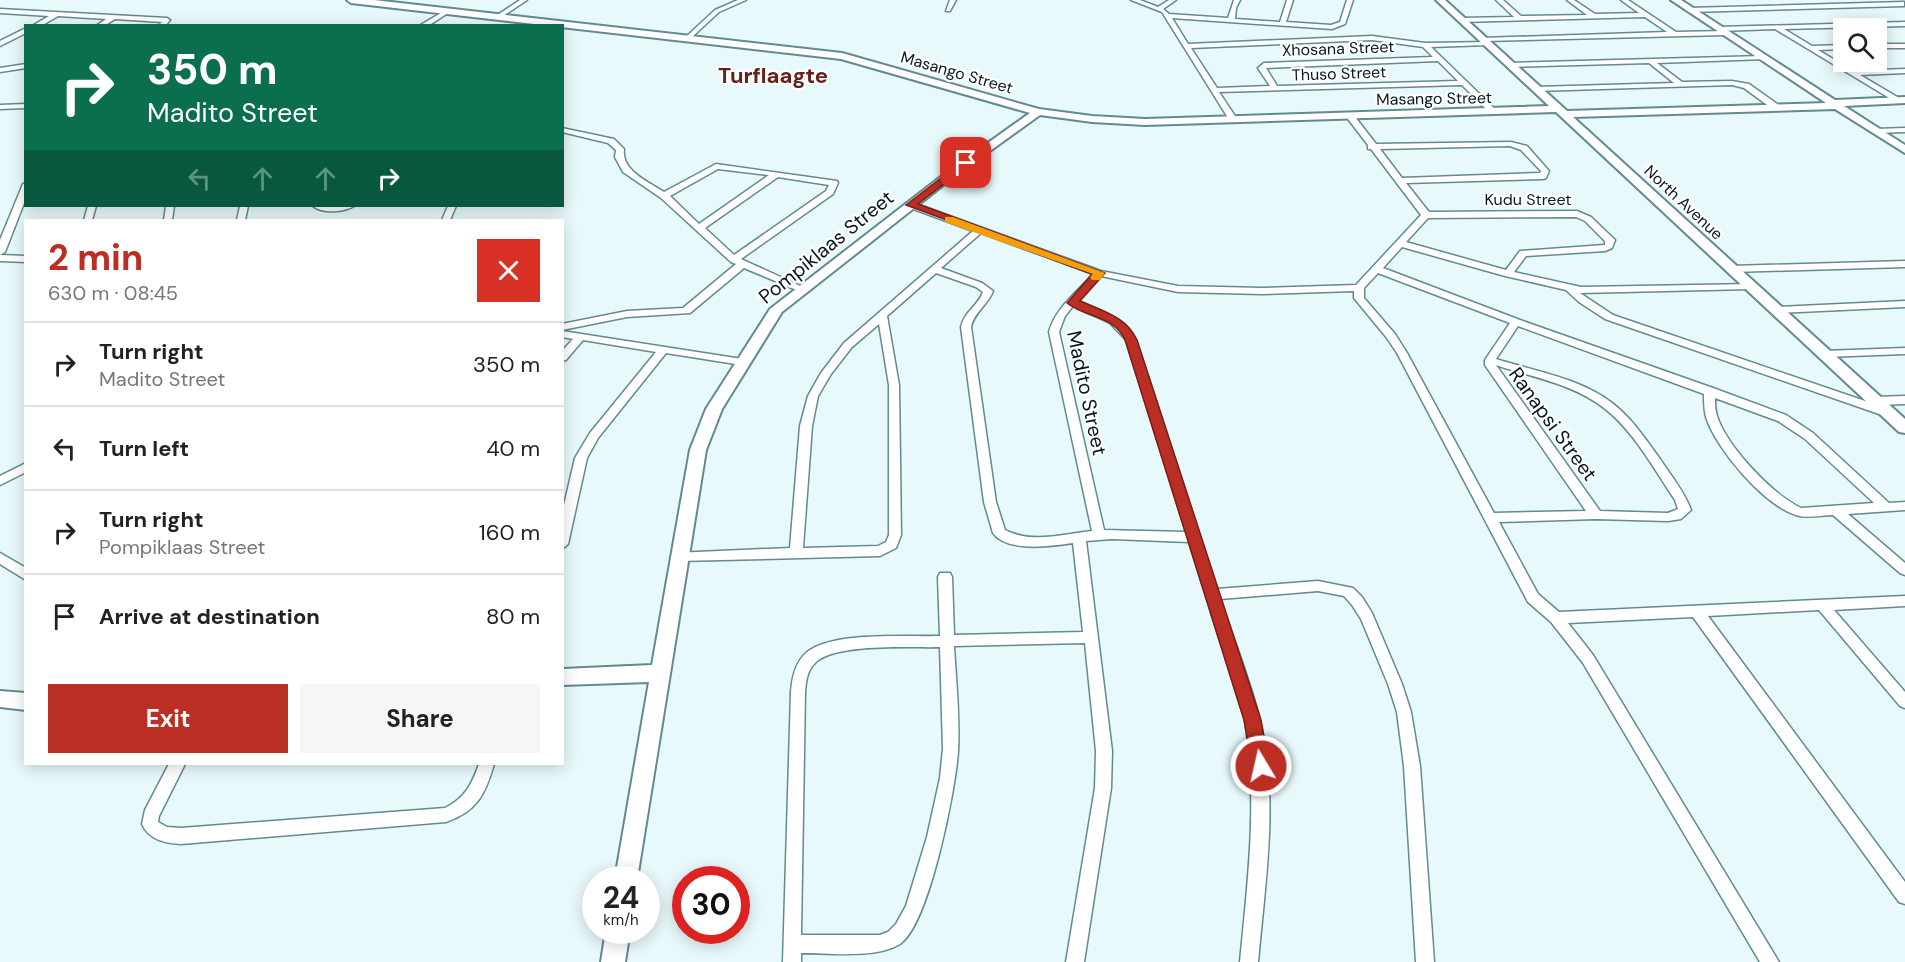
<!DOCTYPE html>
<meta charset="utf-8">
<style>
:root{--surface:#fff;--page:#f6f6f6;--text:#222;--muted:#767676;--line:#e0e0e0;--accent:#bb2e23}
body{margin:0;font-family:"DM Sans",sans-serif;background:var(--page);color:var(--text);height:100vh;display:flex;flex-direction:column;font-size:22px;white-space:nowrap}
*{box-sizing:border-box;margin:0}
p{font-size:20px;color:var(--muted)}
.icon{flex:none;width:33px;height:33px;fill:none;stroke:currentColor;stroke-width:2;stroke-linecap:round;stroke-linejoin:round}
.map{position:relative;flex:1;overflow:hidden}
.side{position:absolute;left:24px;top:219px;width:540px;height:546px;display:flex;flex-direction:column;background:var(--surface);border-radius:0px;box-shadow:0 3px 15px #0003}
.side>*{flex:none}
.top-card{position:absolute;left:24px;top:24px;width:540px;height:183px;border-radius:0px;box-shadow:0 3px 15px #0003;background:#0b6e4f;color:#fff;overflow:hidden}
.tools{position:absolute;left:1833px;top:18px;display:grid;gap:12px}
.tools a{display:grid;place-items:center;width:54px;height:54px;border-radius:0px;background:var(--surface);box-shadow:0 3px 15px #0003;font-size:30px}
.speed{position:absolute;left:582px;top:866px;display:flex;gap:12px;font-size:30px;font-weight:700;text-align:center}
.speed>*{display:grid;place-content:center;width:78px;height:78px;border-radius:50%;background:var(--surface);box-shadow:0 3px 15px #0003;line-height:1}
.speed small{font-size:15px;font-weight:400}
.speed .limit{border:9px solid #d22;background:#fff;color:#111}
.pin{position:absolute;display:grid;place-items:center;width:51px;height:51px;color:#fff;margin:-26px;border-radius:12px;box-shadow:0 3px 9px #0006}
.me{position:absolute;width:66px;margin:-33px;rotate:351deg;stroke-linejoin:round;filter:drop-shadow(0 0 4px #0008)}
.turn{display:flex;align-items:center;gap:21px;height:126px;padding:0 24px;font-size:27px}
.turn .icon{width:78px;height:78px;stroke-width:2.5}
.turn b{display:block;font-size:42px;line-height:51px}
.lanes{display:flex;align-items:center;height:57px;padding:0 24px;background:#0003;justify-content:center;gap:30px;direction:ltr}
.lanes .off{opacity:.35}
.round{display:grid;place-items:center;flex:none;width:63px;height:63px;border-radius:0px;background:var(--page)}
.headline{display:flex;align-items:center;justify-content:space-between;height:102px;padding:0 24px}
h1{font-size:36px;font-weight:700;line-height:45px;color:var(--accent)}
.action{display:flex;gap:12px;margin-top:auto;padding:12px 24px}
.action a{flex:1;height:69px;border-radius:0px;background:var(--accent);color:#fff;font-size:24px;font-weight:700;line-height:69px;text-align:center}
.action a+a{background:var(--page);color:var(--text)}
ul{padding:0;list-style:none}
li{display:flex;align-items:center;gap:18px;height:84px;padding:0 24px;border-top:2px solid var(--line)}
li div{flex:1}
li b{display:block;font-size:22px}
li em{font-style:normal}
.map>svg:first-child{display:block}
</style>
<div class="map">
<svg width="1905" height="962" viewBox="0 0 1905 962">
<rect width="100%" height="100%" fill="#e8f9fc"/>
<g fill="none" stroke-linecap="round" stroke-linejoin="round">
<!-- street casing -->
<g stroke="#618a91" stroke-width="3">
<path id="street" d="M520 0H527L500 18H496V16Z
M738 0H746L719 12 691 38H687V36L715 10Z
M950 0H956L950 11H946Z
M1131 0H1140L1158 7 1169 0H1176L1163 9 1169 14 1228 18 1234 0H1240L1236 8 1235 19 1280 22 1287 0H1293L1286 22 1331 25 1340 22 1347 0H1353L1345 24 1332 29 1172 18 1188 44 1372 36 1425 43 1490 42 1491 43 1488 45 1431 47 1498 112 1491 114 1462 85 1219 92 1237 119 1230 121 1162 12ZM1372 40 1423 47 1433 57 1264 63 1258 68 1270 86 1217 88 1191 48ZM1438 61 1458 81 1277 86 1266 68Z
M1496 0H1503L1521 16 1587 15 1567 0H1574L1595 14 1639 13 1621 0H1628L1676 32 1725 31 1728 33 1725 35 1484 41 1482 40V38L1667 32 1645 17 1461 22 1458 20 1461 18 1514 17Z
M1904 2V6L1689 12 1686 10 1689 8Z
M0 9 167 18 170 20 165 26H158L162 22 115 19 104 26H96L106 19 58 16 41 26H32L49 16 0 13Z
M446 10 451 11 428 26H419Z
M1905 22V26L1784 29 1812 46 1844 45V49L1818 50 1853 71 1905 69V73L1860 75 1899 98V102H1896L1775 29 1719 31 1716 29 1719 27Z
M26 28V33L0 46V41Z
M1876 44H1905V48H1876Z
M1763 56 1766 58 1765 59 1657 63 1682 82 1732 81 1749 84 1780 106V110H1774L1744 88 1732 85 1536 91 1532 89 1536 87 1674 83 1649 63 1510 67 1506 65 1510 63Z
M26 64V68L0 72V68Z
M26 104V108L0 109V105Z
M1346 113H1352L1376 144 1511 142 1527 146 1549 171 1546 178 1543 179 1406 183 1429 212 1577 211 1591 217 1615 240 1612 248 1605 251 1526 256 1514 272 1581 287 1753 284V288L1750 289 1580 293 1613 315 1871 403V398L1875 397 1905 396V404L1876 405 1890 409 1892 412 1886 416 1882 415 1605 319 1579 302 1566 290 1505 276 1402 247 1383 268 1520 320 1713 388 1786 415 1813 433 1889 503 1905 502V510L1848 514 1905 563V575L1900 573 1833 515C1822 515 1807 519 1796 515 1764 505 1716 449 1706 417 1704 410 1704 401 1704 394L1518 326 1496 359C1534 371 1580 378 1612 403 1632 418 1646 440 1660 459 1671 476 1684 491 1691 510L1681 519 1668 521 1596 519 1499 522 1538 594 1559 612 1905 596V606L1834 610 1905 692V708L1900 706 1819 610 1708 616 1905 882V904L1899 902 1693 617 1568 623 1593 655 1779 962H1760L1583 663 1551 622 1528 602 1397 353 1387 338 1354 298V291L1262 294 1178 292 1101 276 1078 301C1101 310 1122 317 1136 340L1217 589 1318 581 1353 588 1362 597 1372 613 1402 684 1411 712 1420 766 1434 962H1416L1404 766 1397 712 1388 684 1361 619 1352 605 1344 596 1318 591 1220 599C1233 639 1250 679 1260 721 1279 799 1265 883 1258 962H1240C1248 879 1258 803 1245 720L1189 542 1112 539 1086 541 1112 751 1111 788 1084 962H1066L1095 788 1096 751 1085 643 954 646C956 681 960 717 958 751 956 788 929 925 900 944 876 959 829 953 801 953V962H783L791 692C792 678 795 663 806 653 831 631 906 637 940 636L938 577 940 573H950L952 577 954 635 1083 632 1073 543C1051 546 1008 553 993 533L984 502 961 327C964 312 978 306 983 292L976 287 936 273 887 316 899 385 901 535 896 548 880 556 679 561 674 559 673 556 674 553 790 548 800 426 808 396 821 373 844 343 973 231 908 207V203H914L1101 271 1178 286 1262 288 1356 285 1421 215 1371 149H1368V145L1345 115ZM1510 146 1521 150 1541 171 1540 173 1402 178 1380 149ZM1576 217 1585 221 1605 241V245L1520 251 1506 270 1406 242 1428 218ZM981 233 1093 274C1077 293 1056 307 1049 332L1092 531C1063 534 1032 544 1005 530L996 502 971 327C974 312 988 305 993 291L982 283 941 268ZM1378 273 1510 323 1485 360V365L1586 511 1494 513 1407 353 1395 334 1364 298V288ZM1073 306 1110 323 1126 340 1186 532 1104 530 1059 332 1065 316ZM879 324 889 385V535L886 542 878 546 803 548 812 426 818 396 831 374 852 347ZM1496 365C1531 377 1574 384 1604 408 1634 431 1654 469 1675 500L1678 509 1668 513 1600 511ZM1715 398 1778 421 1805 439 1874 503 1801 508C1772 494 1727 447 1717 416 1715 410 1715 404 1715 398ZM940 647 943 749 940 778 927 837 906 906 896 924 888 932 880 935H801L805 692C806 681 807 670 816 662 837 643 911 648 940 647Z
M562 128 614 139 624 149C621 171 649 182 664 192L716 164 837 181 838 183 833 194 741 259 807 289 802 292 799 291 744 268 690 313 627 317 562 330V324L627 311 683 308 736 264 731 262 661 198 623 172 615 157 616 150 608 143 562 132ZM718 169 769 175 699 224 670 196ZM778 177 829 185 826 191 734 255 705 228Z
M1905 128V132L1875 133 1871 131 1875 129Z
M23 184H26V198L5 252 0 255V240Z
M88 206H96L92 220H84Z
M166 206H174L172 220H164Z
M240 206H248L245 220H237Z
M313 206H354C344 212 323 214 313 206Z
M448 206H456L450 220H442Z
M0 255 26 256V262L0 261Z
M1905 261V267L1731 272 1726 269 1731 266Z
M1905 301V307L1778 313 1773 310 1778 307Z
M562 331 742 359 747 362 742 365 666 353 598 438 587 458 568 544 562 549V514L575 458 590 433 656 352 583 340 566 360 562 361V351L573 339 562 337Z
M1905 348V354L1824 357 1819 354 1824 351Z
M26 463V472L0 485V476Z
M0 553 26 568V580L0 564Z
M169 764H185L159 816 158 822 167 827 181 828 445 808C465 798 472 784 479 764H494C485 795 477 811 446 822L181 844C165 843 149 840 142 824L145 810Z"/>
</g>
<!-- secondary casing -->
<g stroke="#618a91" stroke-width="4">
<path id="secondary" d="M347 0H374L842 53 1039 109 1092 116 1145 119 1549 106 1436 0H1445L1567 111 1826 103 1671 0H1681L1835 100 1905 97V103L1844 106 1905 145V153L1835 109 1573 117 1905 419V433L1899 432 1556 112 1145 125 1092 122 1040 115 951 179 782 312 722 409 706 450 637 879H615L649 682 562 685V669L652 665 690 450 706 409 770 309 943 175 1030 113 841 59 351 3Z
M0 691 26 693V710L0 707Z
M606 930H630L625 962H601Z"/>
</g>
<!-- street -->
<use href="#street" fill="#fff" fill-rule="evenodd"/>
<!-- secondary -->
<use href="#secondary" fill="#fff" fill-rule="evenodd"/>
</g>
<!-- route -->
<path fill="#bb2e23" stroke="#7a1e17" stroke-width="1.5" d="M963 161 971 163 918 204 1105 273 1080 301C1102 311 1126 316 1137 340L1261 720 1269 766 1267 771 1261 774 1255 771 1252 766 1244 720 1125 340C1114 315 1085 318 1067 303L1092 274 906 205Z"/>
<!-- slow -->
<path fill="#f59e0b" d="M945 217H953L1105 273 1100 280H1092L1090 277 1093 274 945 222Z"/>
<g text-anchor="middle" stroke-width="4.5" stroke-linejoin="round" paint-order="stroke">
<!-- far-street labels -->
<g font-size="16" fill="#07181b" stroke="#fff">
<text transform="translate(1338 48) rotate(-2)" y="6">Xhosana Street</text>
<text transform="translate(957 72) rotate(16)" y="6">Masango Street</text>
<text transform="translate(1339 73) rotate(-2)" y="6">Thuso Street</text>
<text transform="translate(1434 98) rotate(-1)" y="6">Masango Street</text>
<text x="1528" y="205">Kudu Street</text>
<text transform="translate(1684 202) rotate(43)" y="6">North Avenue</text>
</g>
<!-- street labels -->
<g font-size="20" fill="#07181b" stroke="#fff">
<text transform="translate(826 247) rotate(-39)" y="7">Pompiklaas Street</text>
<text transform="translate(1087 393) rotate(78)" y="7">Madito Street</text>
<text transform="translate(1553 424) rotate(54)" y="7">Ranapsi Street</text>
</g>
<!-- far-district labels -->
<g font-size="22" font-weight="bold" fill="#66221a" stroke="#fff">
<text x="773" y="83">Turflaagte</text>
</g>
</g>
</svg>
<div class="tools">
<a><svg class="icon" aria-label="search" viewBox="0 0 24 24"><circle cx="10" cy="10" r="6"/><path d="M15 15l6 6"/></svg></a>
</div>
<div class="speed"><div>24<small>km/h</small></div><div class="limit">30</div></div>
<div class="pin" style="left:966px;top:163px;background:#d93025"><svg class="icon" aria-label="arrive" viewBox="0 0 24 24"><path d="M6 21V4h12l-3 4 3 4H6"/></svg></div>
<svg class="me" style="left:1261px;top:766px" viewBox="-20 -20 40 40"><circle r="17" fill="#bb2e23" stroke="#fff" stroke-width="3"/><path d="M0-11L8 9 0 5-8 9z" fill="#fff"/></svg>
<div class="top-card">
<div class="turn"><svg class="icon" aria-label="right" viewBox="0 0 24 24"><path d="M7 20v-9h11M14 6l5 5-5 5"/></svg><div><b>350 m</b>Madito Street</div></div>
<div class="lanes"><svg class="icon off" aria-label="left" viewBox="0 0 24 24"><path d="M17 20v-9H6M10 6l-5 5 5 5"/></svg><svg class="icon off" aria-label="ahead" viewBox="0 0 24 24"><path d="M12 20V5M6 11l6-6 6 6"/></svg><svg class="icon off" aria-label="ahead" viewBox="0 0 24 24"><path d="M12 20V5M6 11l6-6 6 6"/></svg><svg class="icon" aria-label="right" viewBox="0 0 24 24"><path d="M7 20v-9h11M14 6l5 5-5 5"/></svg></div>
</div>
<section class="side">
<div class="headline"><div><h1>2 min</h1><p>630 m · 08:45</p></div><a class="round" style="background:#d93025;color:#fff"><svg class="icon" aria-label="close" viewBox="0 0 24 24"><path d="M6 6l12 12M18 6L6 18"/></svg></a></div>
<ul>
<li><svg class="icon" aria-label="right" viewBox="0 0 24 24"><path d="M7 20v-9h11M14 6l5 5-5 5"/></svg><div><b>Turn right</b><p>Madito Street</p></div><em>350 m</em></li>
<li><svg class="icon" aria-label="left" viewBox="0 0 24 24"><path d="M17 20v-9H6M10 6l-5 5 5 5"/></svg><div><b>Turn left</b></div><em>40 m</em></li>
<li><svg class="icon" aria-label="right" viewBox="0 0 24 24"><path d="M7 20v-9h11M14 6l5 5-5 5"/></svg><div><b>Turn right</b><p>Pompiklaas Street</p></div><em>160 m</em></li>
<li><svg class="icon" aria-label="arrive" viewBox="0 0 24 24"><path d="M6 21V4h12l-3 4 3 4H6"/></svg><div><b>Arrive at destination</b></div><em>80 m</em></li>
</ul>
<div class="action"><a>Exit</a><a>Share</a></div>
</section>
</div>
